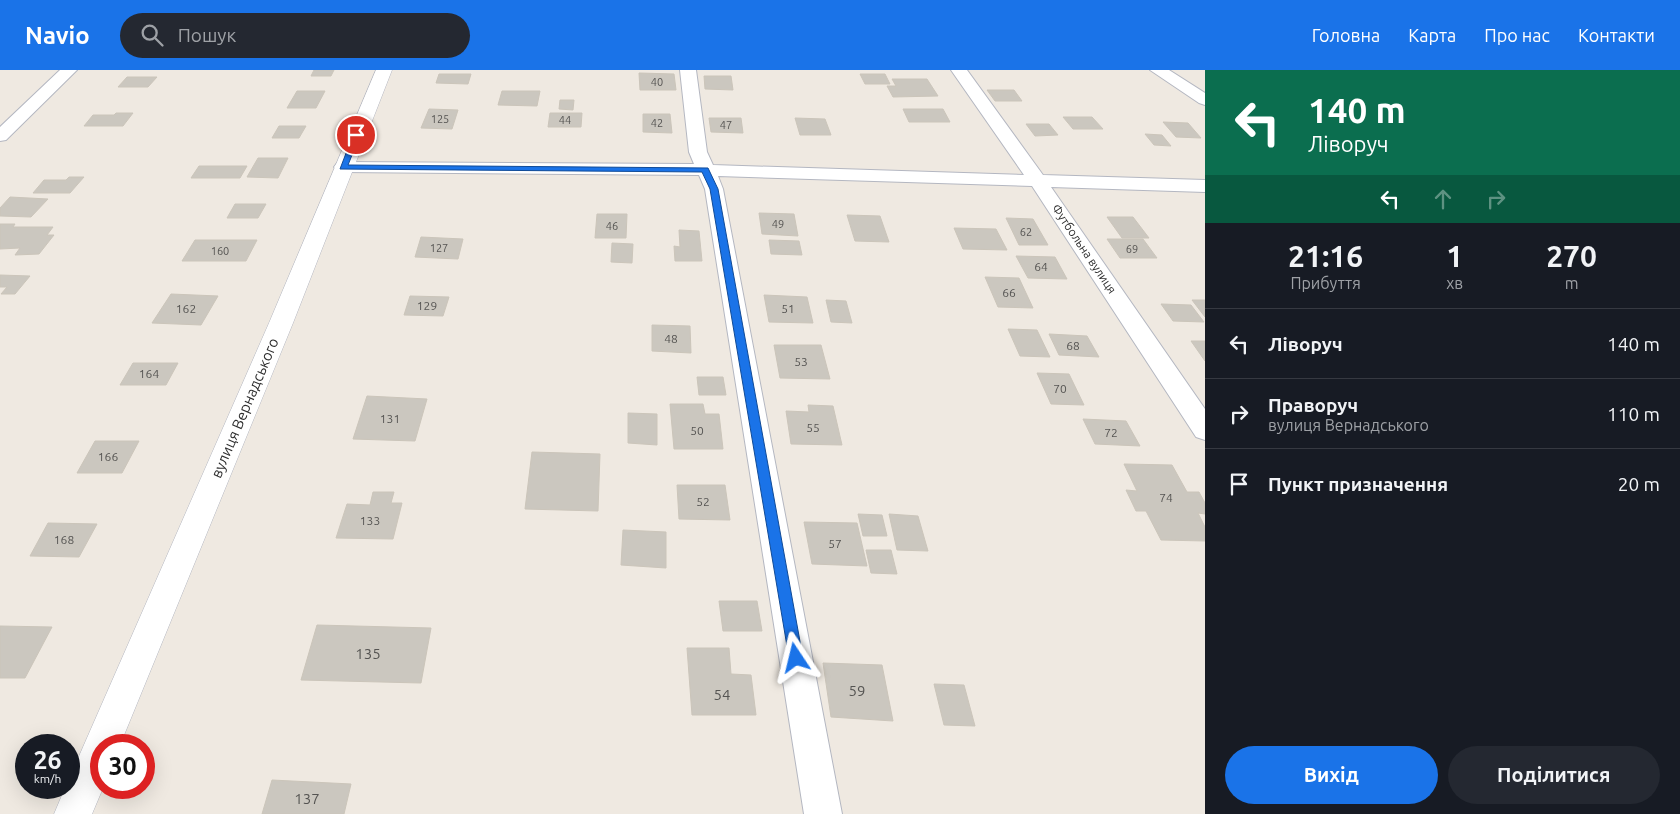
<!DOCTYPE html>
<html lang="uk">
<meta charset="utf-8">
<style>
:root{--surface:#171b24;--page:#242831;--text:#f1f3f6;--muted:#9ea1a6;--line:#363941;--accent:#1a73e8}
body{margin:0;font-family:Ubuntu,sans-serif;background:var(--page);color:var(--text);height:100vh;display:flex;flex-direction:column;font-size:19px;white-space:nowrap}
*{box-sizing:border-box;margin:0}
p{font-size:16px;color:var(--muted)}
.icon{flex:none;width:28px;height:28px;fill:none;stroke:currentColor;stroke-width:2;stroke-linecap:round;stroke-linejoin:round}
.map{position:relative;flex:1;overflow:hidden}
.details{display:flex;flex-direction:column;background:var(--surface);width:475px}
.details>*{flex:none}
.hud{background:#0b6e4f;color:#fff;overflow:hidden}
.speed{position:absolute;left:15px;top:664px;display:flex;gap:10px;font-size:25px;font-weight:700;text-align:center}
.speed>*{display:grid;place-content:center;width:65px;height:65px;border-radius:50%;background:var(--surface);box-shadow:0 5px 20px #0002;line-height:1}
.speed small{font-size:12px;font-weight:400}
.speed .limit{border:8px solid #d22;background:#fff;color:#111}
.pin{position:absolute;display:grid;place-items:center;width:42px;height:42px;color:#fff;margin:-21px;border:2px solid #fff;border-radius:50%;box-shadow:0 1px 5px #0007}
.me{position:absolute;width:55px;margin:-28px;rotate:350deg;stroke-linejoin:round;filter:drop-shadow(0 0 4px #0008)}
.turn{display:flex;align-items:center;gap:18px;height:105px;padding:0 20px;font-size:22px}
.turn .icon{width:65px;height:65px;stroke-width:2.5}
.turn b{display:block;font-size:35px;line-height:42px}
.lanes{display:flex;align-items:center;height:48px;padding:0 20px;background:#0003;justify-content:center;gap:25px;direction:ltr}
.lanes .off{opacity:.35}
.eta{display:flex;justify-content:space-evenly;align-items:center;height:85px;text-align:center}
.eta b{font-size:30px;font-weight:600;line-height:35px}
.primary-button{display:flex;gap:10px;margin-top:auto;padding:10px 20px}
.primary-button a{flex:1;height:58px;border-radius:30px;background:var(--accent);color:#fff;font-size:20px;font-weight:600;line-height:58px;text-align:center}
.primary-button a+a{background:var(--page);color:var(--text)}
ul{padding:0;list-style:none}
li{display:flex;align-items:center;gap:15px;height:70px;padding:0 20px;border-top:1px solid var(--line)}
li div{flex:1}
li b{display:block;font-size:19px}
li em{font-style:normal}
header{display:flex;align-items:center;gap:30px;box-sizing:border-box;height:70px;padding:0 25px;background:var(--accent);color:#fff}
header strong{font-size:24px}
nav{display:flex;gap:28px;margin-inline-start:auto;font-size:18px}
.search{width:350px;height:45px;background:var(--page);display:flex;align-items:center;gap:12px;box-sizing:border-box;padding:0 18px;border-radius:28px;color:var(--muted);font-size:19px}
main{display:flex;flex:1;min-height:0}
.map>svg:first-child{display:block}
</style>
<header>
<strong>Navio</strong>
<div class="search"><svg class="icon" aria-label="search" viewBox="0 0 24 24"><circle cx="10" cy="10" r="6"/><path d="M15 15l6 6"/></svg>Пошук</div>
<nav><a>Головна</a><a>Карта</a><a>Про нас</a><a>Контакти</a></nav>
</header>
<main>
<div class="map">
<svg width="1205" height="744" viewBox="0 0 1205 744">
<rect width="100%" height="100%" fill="#efe9e1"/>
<!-- building -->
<path fill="#cbc7bf" stroke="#cbc5ba" d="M314 0H334L331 6H311Z
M639 3 674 4 676 20H640Z
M439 4H471L468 14 436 13Z
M860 4H885L890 14H865Z
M704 6H731L733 20 705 19Z
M127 7H157L148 17H118Z
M892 9H927L938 26 893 27 887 16H896Z
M987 20H1014L1022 31H995Z
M297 21H325L316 38H287Z
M502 21H540L537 36 498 35Z
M560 30H574L573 40 559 39Z
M429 39 458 40 452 59 421 58Z
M903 39H943L950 52H909Z
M116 43H133L123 56H84L93 45H114Z
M550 43H582L581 57H548Z
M643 44H670L672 63 643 62Z
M1063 47H1092L1103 59H1073Z
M709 48H741L743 63 711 62Z
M795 48 825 49 831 65H800Z
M1163 52 1188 53 1201 68 1176 67Z
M1026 54H1049L1058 65 1035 66Z
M279 56H306L299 68H272Z
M1145 64 1162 65 1171 76 1154 75Z
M258 88H288L278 108 247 107Z
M199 96H247L240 108H191Z
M69 107H84L70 123H33L44 110H66Z
M10 127 48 129 31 147 0 146V138Z
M235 134H266L258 148H227Z
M759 143 794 144 798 166 762 164Z
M597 144H627L626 168H595Z
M847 145 880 146 889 172 855 171Z
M1107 147H1133L1149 168H1122Z
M1006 148 1033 149 1048 175H1019Z
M0 154H15L13 157H53L47 165H54L39 184 15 185 20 178 0 179Z
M954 158 996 159 1007 180 963 179Z
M679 160 699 161 702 191H675L674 176 680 177Z
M421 167 463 169 458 189 415 187Z
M1107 169H1143L1157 188H1120Z
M195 170H257L246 191H182Z
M769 170 799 171 802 185 771 184Z
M612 173 633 174 632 193 611 192Z
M1016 186 1055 187 1067 209 1028 208Z
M0 205 30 206 15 224H1L7 217H0Z
M985 207 1019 208 1033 238 998 237Z
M171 224 218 226 201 255 152 253Z
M764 225 807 227 813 253 769 252Z
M410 226 449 227 443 246 404 245Z
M826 230 846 231 852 253 831 252Z
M1192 230H1205V247Z
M1161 234 1191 235 1204 252 1173 251Z
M652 255 690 256 691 283 652 281Z
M1008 259 1037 260 1050 287 1020 286Z
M1049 264 1087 266 1099 287 1059 285Z
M1191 271H1205V291Z
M774 275H821L830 309 780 308Z
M133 293H178L166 315H120Z
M1037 303 1069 304 1084 335 1051 334Z
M697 307H723L726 325H699Z
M367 326 427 329 415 371 353 369Z
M670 334H703L705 344H719L723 379H674Z
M808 335 833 336 842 375 791 374 786 341 809 342Z
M628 343 657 344V375L628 373Z
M1083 349 1126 351 1140 376 1095 374Z
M95 371H139L122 403H77Z
M532 382 600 384 598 441 525 439Z
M1124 394 1172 395 1187 422H1199L1205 433V444L1198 443 1205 457V471L1161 470 1146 441H1136L1126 420 1137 421Z
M677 415H725L730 450 679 449Z
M373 422H394L391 433H402L393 469 336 468 347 434 370 435Z
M858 444 882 445 887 466H863Z
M889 444 918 446 928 481 897 480Z
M804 452 857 453 867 496 812 494Z
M48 453 97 454 79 487 30 486Z
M623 460 666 462V498L621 495Z
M866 480H891L897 504 871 503Z
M719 531H757L762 561H723Z
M317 555 431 558 421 613 301 610Z
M0 556 52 557 25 608H0Z
M687 578H729L731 604 751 605 756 645H692Z
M823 593 882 595 893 651 831 647Z
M934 614 964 615 975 656 944 655Z
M272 710 351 714 344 744H262Z"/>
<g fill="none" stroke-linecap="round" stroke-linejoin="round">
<!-- minor casing -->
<g stroke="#b4b7c1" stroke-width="2">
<path id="minor" d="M60 0H77L6 70 0 71V57Z
M680 0H696L707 82 713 95 1024 105 951 0H967L1043 105 1205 110V122L1051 117 1205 339V370L1196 367 1032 116 718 106 723 119 842 744H804L705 119 699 105 343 102 337 101 334 97 337 93 343 92 694 94 689 82Z
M1150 0H1169L1205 23V35L1199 33Z"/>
</g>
<!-- tertiary casing -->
<g stroke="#b4b7c1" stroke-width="1">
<path id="tertiary" d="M376 0H392L293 253 120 675H101V718H103L92 744H54L65 718H69V709L269 253Z"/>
</g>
<!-- minor -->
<use href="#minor" fill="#fff" fill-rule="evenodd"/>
<!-- tertiary -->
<use href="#tertiary" fill="#fff" fill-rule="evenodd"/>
</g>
<!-- route -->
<path fill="#1a73e8" stroke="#114b97" d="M356 62 360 65 348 95 708 98 718 119 803 588 801 593 796 595 791 593 789 588 710 119 702 102 340 99 353 65Z"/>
<g text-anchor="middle" stroke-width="4" stroke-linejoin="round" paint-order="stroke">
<!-- far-number labels -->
<g font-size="11" fill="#555452">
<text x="657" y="16">40</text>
<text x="440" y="53">125</text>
<text x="565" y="54">44</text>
<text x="657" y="57">42</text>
<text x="726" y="59">47</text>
<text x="778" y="158">49</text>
<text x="612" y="160">46</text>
<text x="1026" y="166">62</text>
<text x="439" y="182">127</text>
<text x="1132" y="183">69</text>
<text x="220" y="185">160</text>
</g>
<!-- far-street labels -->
<g font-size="12" fill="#2e2e2e" stroke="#fff">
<text transform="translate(1084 179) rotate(56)" y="4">Футбольна вулиця</text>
</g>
<!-- number labels -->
<g font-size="12" fill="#555452">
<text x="1041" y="201">64</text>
<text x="1009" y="227">66</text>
<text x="427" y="240">129</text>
<text x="186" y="243">162</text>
<text x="788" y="243">51</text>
<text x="671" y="273">48</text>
<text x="1073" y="280">68</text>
<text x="801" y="296">53</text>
<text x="149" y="308">164</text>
<text x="1060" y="323">70</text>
<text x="390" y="353">131</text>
<text x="813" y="362">55</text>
<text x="697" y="365">50</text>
<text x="1111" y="367">72</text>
<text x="108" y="391">166</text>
<text x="1166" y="432">74</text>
<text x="703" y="436">52</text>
<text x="370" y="455">133</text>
<text x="64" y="474">168</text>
<text x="835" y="478">57</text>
</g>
<!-- street labels -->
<g font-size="15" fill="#2e2e2e" stroke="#fff">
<text transform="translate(245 338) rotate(-67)" y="5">вулиця Вернадського</text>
</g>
<!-- near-number labels -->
<g font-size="15" fill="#555452">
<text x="368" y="589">135</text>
<text x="857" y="626">59</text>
<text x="722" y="630">54</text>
<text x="307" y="734">137</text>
</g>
</g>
</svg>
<div class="speed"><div>26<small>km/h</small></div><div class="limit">30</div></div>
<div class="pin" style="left:356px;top:65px;background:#d93025"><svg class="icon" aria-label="arrive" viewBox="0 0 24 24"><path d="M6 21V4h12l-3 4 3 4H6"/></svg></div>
<svg class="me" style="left:796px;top:588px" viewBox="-20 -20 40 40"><path d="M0-17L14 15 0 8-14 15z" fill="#1a73e8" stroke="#fff" stroke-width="4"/></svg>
</div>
<section class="details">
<div class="hud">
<div class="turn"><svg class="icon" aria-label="left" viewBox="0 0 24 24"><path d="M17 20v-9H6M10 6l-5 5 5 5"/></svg><div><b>140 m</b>Ліворуч</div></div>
<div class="lanes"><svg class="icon" aria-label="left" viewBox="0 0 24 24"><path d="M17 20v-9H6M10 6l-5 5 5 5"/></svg><svg class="icon off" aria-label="ahead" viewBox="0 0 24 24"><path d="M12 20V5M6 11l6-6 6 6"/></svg><svg class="icon off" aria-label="right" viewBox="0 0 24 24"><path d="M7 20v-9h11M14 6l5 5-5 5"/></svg></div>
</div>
<div class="eta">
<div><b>21:16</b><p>Прибуття</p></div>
<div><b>1</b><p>хв</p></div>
<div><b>270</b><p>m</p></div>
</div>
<ul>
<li><svg class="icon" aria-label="left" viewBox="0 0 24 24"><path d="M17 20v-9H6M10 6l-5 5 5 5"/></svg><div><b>Ліворуч</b></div><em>140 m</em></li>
<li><svg class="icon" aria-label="right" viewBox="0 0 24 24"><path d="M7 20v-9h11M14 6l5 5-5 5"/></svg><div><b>Праворуч</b><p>вулиця Вернадського</p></div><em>110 m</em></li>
<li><svg class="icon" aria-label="arrive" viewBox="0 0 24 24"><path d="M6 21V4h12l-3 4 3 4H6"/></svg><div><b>Пункт призначення</b></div><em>20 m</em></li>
</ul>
<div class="primary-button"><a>Вихід</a><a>Поділитися</a></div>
</section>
</main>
